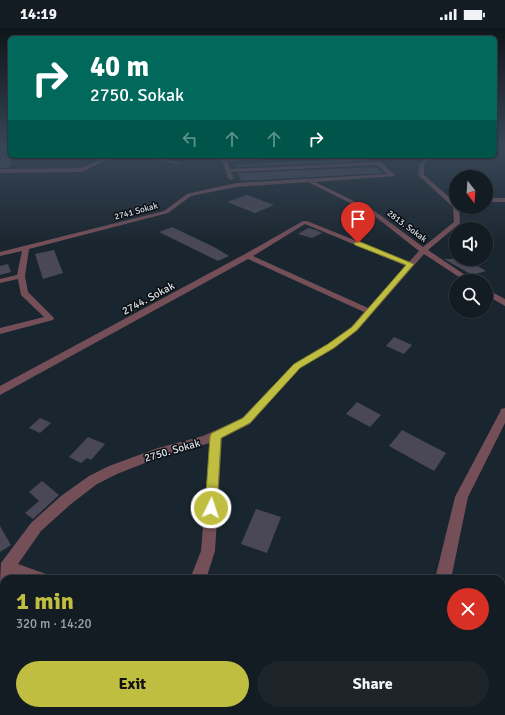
<!DOCTYPE html>
<meta charset="utf-8">
<style>
:root{--surface:#141c23;--page:#1d252b;--text:#f1f3f6;--muted:#9da1a6;--line:#333a41;--accent:#c0be40}
body{margin:0;font-family:Signika,sans-serif;background:var(--page);color:var(--text);height:100vh;display:flex;flex-direction:column;font-size:15px;white-space:nowrap}
*{box-sizing:border-box;margin:0}
p{font-size:13px;color:var(--muted)}
.icon{flex:none;width:22px;height:22px;fill:none;stroke:currentColor;stroke-width:2;stroke-linecap:round;stroke-linejoin:round}
.map{position:relative;flex:1;overflow:hidden}
.drawer{position:absolute;left:0px;top:547px;width:505px;height:140px;display:flex;flex-direction:column;background:var(--surface);border-radius:12px 12px 0 0;box-shadow:0 1px 3px #0004,0 0 0 1px var(--line)}
.drawer>*{flex:none}
.guide{position:absolute;left:8px;top:8px;width:489px;height:122px;border-radius:6px;box-shadow:0 1px 3px #0004,0 0 0 1px var(--line);background:#00695c;color:#fff;overflow:hidden}
.needle{width:26px;rotate:163deg}
.controls{position:absolute;left:449px;top:142px;display:grid;gap:8px}
.controls a{display:grid;place-items:center;width:44px;height:44px;border-radius:50%;background:var(--surface);box-shadow:0 1px 3px #0004,0 0 0 1px var(--line);font-size:20px}
.pin{position:absolute;display:grid;place-items:center;width:34px;height:34px;color:#fff;margin:-41px -17px;border-radius:50% 50% 50% 0;rotate:-45deg;box-shadow:0 0 4px #0007}
.pin .icon{rotate:45deg}
.me{position:absolute;width:44px;margin:-22px;rotate:4deg;stroke-linejoin:round;filter:drop-shadow(0 0 3px #0008)}
.turn{display:flex;align-items:center;gap:14px;height:84px;padding:0 16px;font-size:18px}
.turn .icon{width:52px;height:52px;stroke-width:2.5}
.turn b{display:block;font-size:28px;line-height:34px}
.lanes{display:flex;align-items:center;height:38px;padding:0 16px;background:#0003;justify-content:center;gap:20px;direction:ltr}
.lanes .off{opacity:.35}
.round{display:grid;place-items:center;flex:none;width:42px;height:42px;border-radius:21px;background:var(--page)}
.headline{display:flex;align-items:center;justify-content:space-between;height:68px;padding:0 16px}
h1{font-size:24px;font-weight:800;line-height:30px;color:var(--accent)}
.action{display:flex;gap:8px;margin-top:auto;padding:8px 16px}
.action a{flex:1;height:46px;border-radius:24px;background:var(--accent);color:#111;font-size:16px;font-weight:800;line-height:46px;text-align:center}
.action a+a{background:var(--page);color:var(--text)}
.status{display:flex;justify-content:space-between;align-items:center;height:28px;padding:0 20px;background:var(--surface);direction:ltr}
.status svg{height:11px;fill:currentColor}
.map>svg:first-child{display:block}
</style>
<div class="status"><b>14:19</b><svg viewBox="0 0 49 12"><path d="M0 12V9h3v3zM5 12V6h3v6zM10 12V3h3v9zM15 12V0h3v12zM26 1h20v11H26zM47 4h2v5h-2z"/></svg></div>
<div class="map">
<svg width="505" height="687" viewBox="0 0 505 687">
<rect width="100%" height="100%" fill="#1a262f"/>
<!-- building -->
<path fill="#4a4857" d="M3 128H12L11 139 0 140V133Z
M366 129 370 133 235 139 234 137Z
M376 139 383 145 241 153 238 145Z
M247 167 274 177 255 185 227 174Z
M172 199 214 219 229 228 218 233 159 204Z
M308 200 316 202 322 205 312 210 298 206Z
M54 222 63 245 43 251 35 226Z
M444 231H466L486 243 472 247Z
M8 236 11 244 0 247V238Z
M394 309 412 317 404 326 386 318Z
M357 374 381 387 370 399 346 386Z
M40 390 51 395 40 405 29 400Z
M402 402 446 425 434 443 389 418Z
M88 409 105 416 91 432 87 430 81 435 69 429Z
M42 453 59 467 33 491 25 485 39 473 29 464Z
M256 481 281 489 267 525 241 516Z
M0 498 11 517 0 524Z"/>
<g fill="none" stroke-linecap="round" stroke-linejoin="round">
<!-- street -->
<path fill="#754f58" fill-rule="evenodd" d="M109 128H115L82 144 0 145V141L81 140Z
M141 128H150L181 135 179 136Z
M276 128H307L305 129 227 133 230 141 380 134 394 146V148L315 154 376 184 423 219 454 194 453 179 418 147 420 136 425 131V128H429V131L424 136V147L456 175V179H459L460 195 428 222 474 253H465L424 226 357 303 334 320 300 340 250 396 222 410 215 523 206 551H190L201 523 210 415 160 429 117 446 97 456 71 476 41 503 18 536 46 546 49 551H18L9 548 8 551H4V555L0 556 1 535 31 495 61 468 89 448 109 438 158 420 203 408 242 390 294 336 328 316 351 299 364 284 248 231 0 367V358L245 226 303 193H307L409 234 419 223 372 186 308 154 236 159 191 168 168 185 29 221 25 248 28 264 54 290 53 292 0 306V300L44 289 21 267 18 251 0 255V251L17 247 22 223 0 228V224L164 183 187 166 236 155 387 146 377 137 231 144 234 150 231 152 228 150 222 132 224 131ZM305 196 406 238 368 280 253 228Z
M486 170H505V174H486Z
M486 261 505 271V278L486 267Z
M505 380V395L468 469 451 551H435L455 469 500 384 501 381Z
M150 683H168L167 687H149Z
M407 683H425V687H407Z"/>
<!-- secondary -->
<path fill="#a26675" fill-rule="evenodd" d="M0 120H5L0 124Z"/>
</g>
<!-- sky -->
<linearGradient id="sky" x2="0" y2="1"><stop stop-color="#0e151a"/><stop offset="0.56" stop-color="#384758"/><stop offset="1" stop-color="#384758" stop-opacity="0"/></linearGradient>
<rect width="505" height="216" fill="url(#sky)"/>
<!-- route -->
<path fill="#c0be40" stroke="#7d7c2a" d="M358 213 414 236 357 302 334 320 300 340 250 395 221 410 217 480 215 484 211 485 206 484 205 480 210 408 212 405 243 390 294 336 328 316 352 299 406 237 355 217 354 215Z"/>
<g text-anchor="middle" stroke-width="3" stroke-linejoin="round" paint-order="stroke">
<!-- far-street labels -->
<g font-size="9" fill="#d9e0e7" stroke="#090e12">
<text transform="translate(136 183) rotate(-15)" y="3">2741 Sokak</text>
<text transform="translate(407 198) rotate(37)" y="3">2813. Sokak</text>
</g>
<!-- street labels -->
<g font-size="11" fill="#d9e0e7" stroke="#090e12">
<text transform="translate(148 270) rotate(-28)" y="4">2744. Sokak</text>
<text transform="translate(172 422) rotate(-16)" y="4">2750. Sokak</text>
</g>
</g>
</svg>
<div class="controls">
<a><svg class="needle" viewBox="-14 -14 28 28"><path d="M0-13l5 13h-10z" fill="#e53935"/><path d="M0 13l5-13h-10z" fill="#9da1a6"/></svg></a>
<a><svg class="icon" aria-label="sound" viewBox="0 0 24 24"><path d="M4 9h4l5-4v14l-5-4H4zM17 9q2 3 0 6"/></svg></a>
<a><svg class="icon" aria-label="search" viewBox="0 0 24 24"><circle cx="10" cy="10" r="6"/><path d="M15 15l6 6"/></svg></a>
</div>
<div class="pin" style="left:358px;top:215px;background:#d93025"><svg class="icon" aria-label="arrive" viewBox="0 0 24 24"><path d="M6 21V4h12l-3 4 3 4H6"/></svg></div>
<svg class="me" style="left:211px;top:480px" viewBox="-20 -20 40 40"><circle r="17" fill="#c0be40" stroke="#fff" stroke-width="3"/><path d="M0-11L8 9 0 5-8 9z" fill="#fff"/></svg>
<div class="guide">
<div class="turn"><svg class="icon" aria-label="right" viewBox="0 0 24 24"><path d="M7 20v-9h11M14 6l5 5-5 5"/></svg><div><b>40 m</b>2750. Sokak</div></div>
<div class="lanes"><svg class="icon off" aria-label="left" viewBox="0 0 24 24"><path d="M17 20v-9H6M10 6l-5 5 5 5"/></svg><svg class="icon off" aria-label="ahead" viewBox="0 0 24 24"><path d="M12 20V5M6 11l6-6 6 6"/></svg><svg class="icon off" aria-label="ahead" viewBox="0 0 24 24"><path d="M12 20V5M6 11l6-6 6 6"/></svg><svg class="icon" aria-label="right" viewBox="0 0 24 24"><path d="M7 20v-9h11M14 6l5 5-5 5"/></svg></div>
</div>
<section class="drawer">
<div class="headline"><div><h1>1 min</h1><p>320 m · 14:20</p></div><a class="round" style="background:#d93025;color:#fff"><svg class="icon" aria-label="close" viewBox="0 0 24 24"><path d="M6 6l12 12M18 6L6 18"/></svg></a></div>
<div class="action"><a>Exit</a><a>Share</a></div>
</section>
</div>
